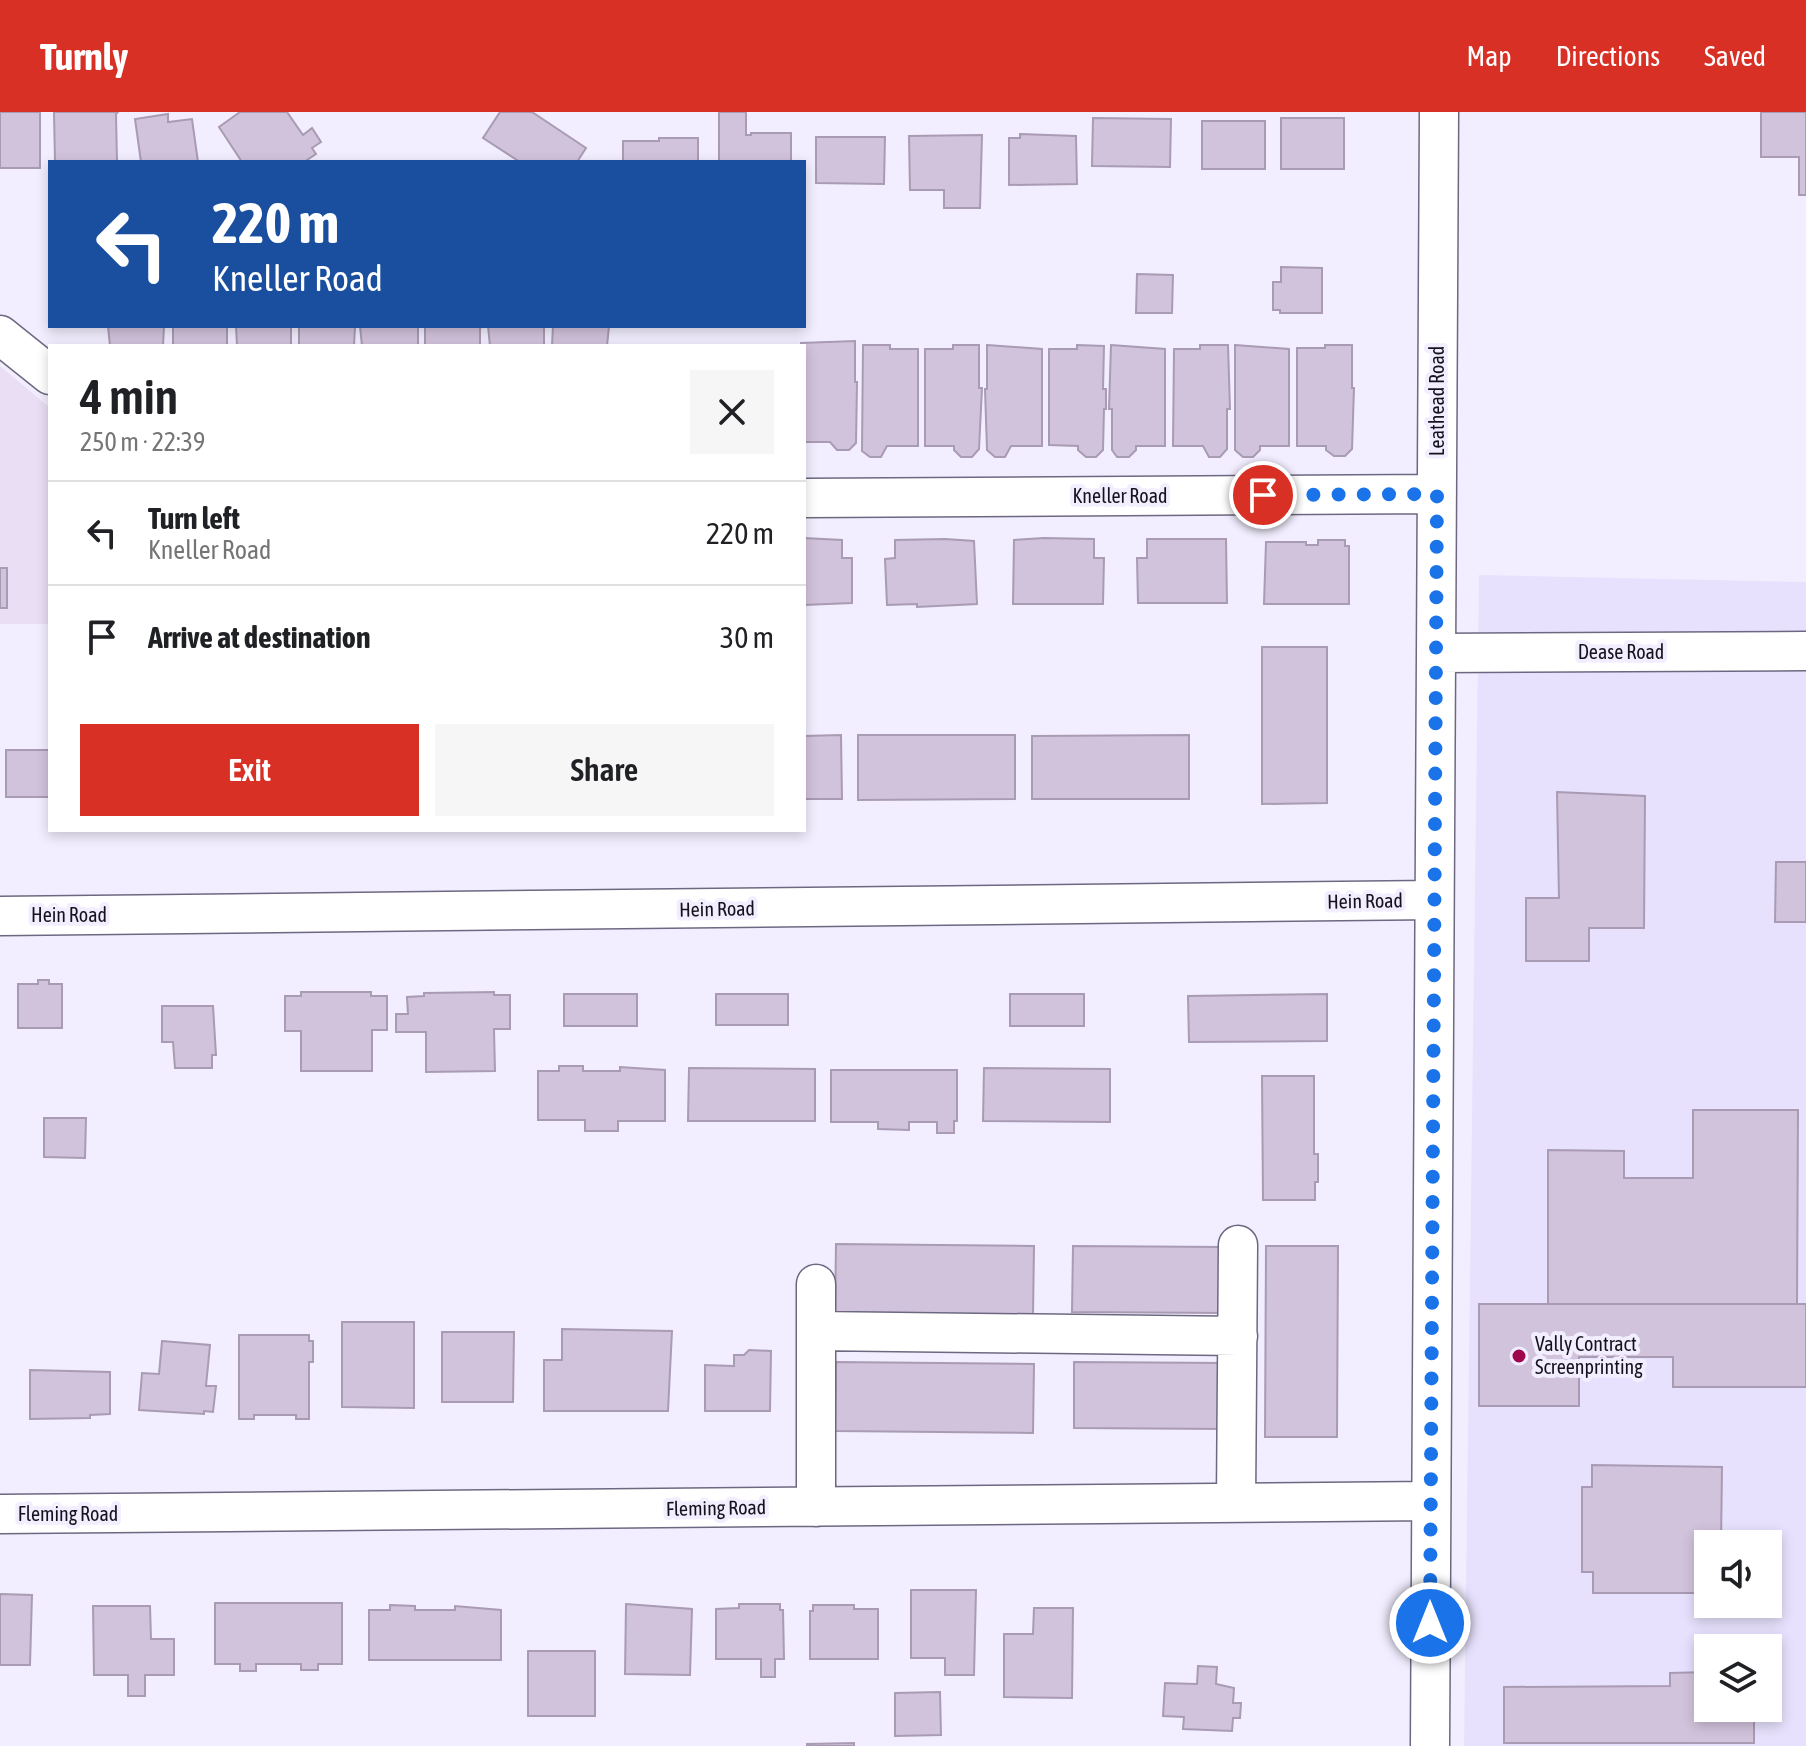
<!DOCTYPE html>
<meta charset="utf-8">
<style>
:root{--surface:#fff;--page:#f6f6f6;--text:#202124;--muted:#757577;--line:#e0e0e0;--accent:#d93025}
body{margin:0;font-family:"Asap Condensed",sans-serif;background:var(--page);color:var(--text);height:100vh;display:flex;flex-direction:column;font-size:30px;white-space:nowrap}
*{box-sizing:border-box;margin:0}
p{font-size:26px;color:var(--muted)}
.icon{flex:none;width:44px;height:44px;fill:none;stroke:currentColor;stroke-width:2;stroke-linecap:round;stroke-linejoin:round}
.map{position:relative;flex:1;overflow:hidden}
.details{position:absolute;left:48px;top:232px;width:758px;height:488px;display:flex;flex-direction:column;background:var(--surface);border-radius:0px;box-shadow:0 4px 12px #0003}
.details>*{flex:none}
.guide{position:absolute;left:48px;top:48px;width:758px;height:168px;border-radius:0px;box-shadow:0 4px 12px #0003;background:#1a4fa0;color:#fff;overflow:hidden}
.fabs{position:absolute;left:1694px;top:1418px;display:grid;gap:16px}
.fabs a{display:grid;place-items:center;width:88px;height:88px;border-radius:0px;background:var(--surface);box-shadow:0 4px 12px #0003;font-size:40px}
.pin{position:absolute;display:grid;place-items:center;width:68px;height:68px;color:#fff;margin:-34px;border:4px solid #fff;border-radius:50%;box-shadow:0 2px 8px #0007}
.me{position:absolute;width:88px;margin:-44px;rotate:0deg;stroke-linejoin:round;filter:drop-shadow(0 0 6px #0008)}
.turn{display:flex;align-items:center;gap:28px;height:168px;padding:0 32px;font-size:36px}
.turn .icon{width:104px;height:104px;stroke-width:2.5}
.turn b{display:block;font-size:56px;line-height:68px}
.round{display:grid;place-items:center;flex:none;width:84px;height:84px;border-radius:0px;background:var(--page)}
.overview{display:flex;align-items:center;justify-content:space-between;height:136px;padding:0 32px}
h1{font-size:48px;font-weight:600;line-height:60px}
.primary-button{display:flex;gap:16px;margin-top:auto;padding:16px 32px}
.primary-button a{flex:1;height:92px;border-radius:0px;background:var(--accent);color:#fff;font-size:32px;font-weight:600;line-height:92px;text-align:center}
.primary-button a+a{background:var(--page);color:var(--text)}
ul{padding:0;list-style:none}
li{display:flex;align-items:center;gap:24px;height:104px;padding:0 32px;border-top:2px solid var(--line)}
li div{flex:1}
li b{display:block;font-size:30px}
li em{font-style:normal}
header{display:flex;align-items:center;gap:48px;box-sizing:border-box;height:112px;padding:0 40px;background:var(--accent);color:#fff}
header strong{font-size:38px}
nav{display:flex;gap:44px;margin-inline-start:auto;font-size:28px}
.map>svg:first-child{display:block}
</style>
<header>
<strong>Turnly</strong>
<nav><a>Map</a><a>Directions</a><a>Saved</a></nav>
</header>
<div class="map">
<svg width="1806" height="1634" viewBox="0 0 1806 1634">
<rect width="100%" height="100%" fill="#f2eeff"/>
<!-- built -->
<path fill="#e7e1fd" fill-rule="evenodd" d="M1479 463 1806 470V1634H1464ZM1708 1432H1768V1492H1708ZM1708 1536H1768V1596H1708Z"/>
<!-- education -->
<path fill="#e9def3" d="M0 254 50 296V512H0Z"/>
<!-- building -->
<path fill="#d2c3dc" stroke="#a99bb3" stroke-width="2" d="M0 0H40V56H0Z
M54 0H118L116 2 117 50H55Z
M240 0H287L303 23 312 16 321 30 312 36 316 42 304 50H242L219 15Z
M500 0H532L586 36 577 50H520L483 26Z
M719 0H746V23H751V21H791V50H719Z
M1761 0H1806V83H1799V45H1761Z
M168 2V10L192 7 198 50H141L135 7Z
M1093 6 1171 7 1170 55 1092 54Z
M1281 6H1344V57H1281Z
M1202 9H1265V57H1202Z
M1020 22 1076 24 1077 72 1009 73V26H1020Z
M982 23 980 96H944V78H910L909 24Z
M816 25H885L884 72 816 71Z
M659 26H698V50H623V29H659Z
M1281 155 1322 156V201H1280V198H1273V170H1281Z
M1137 162 1173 163 1172 201H1136Z
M164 214 163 234H110L108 214Z
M173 214H227V234H173Z
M236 214H291V234H237Z
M299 214H355L354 234H299Z
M360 214H418V234H362Z
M425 214H484L480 216V234H425Z
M488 214H544V234H490Z
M553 214H609L607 234H552Z
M855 229V270H857L856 331 849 338H837L830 330H804V234H801V231Z
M863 233H890V237H918V334H887L881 345H870L862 339Z
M953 233H979V276H982L979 337 972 345H961L954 338V334H925V237H953Z
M987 233 1042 237V334H1011L1005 345H995L987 338 985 277H987Z
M1077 233 1104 234 1103 277H1106V297H1104L1103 338 1096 345H1086L1078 338V334L1049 333V237H1077Z
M1111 233 1165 237V334H1136V338L1129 345H1117L1112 338V297H1109Z
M1200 233H1228L1230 297H1227V337L1220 345H1209L1203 334H1173L1174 237H1200Z
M1235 233 1289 237V334H1260V338L1253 345H1243L1235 338Z
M1325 233H1352V276H1354L1352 337 1345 344H1334L1326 338V334H1297V236H1325Z
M804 426 842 428V446H852V491L804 493Z
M1044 426 1094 427V446H1104L1103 492H1013L1014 428Z
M945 427 974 429 977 492 917 495V492L887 493 885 447 895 446V428Z
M1147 427H1226L1227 491H1138L1137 446H1147Z
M1318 428H1345V434H1349V492H1264L1266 430H1306V433H1318Z
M0 456H7V496H0Z
M1262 535H1327V691L1262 692Z
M841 623 842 687H804V624Z
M858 623H1015V687L858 688Z
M1189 623V687H1032V624Z
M6 638H50V685H6Z
M1557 680 1645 684 1644 816H1589V849H1526V786H1559Z
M1776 750H1806V810H1775Z
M38 868H49V872H62V916H18V872H38Z
M301 880H371V884H387V918H372V959H301V919H285V884H301Z
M494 880V883H510V917H494L495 959 426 960V920H396V902H408L407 885 424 884V881Z
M564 882H637V914H564Z
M716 882H788V913H716Z
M1010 882H1084V914H1010Z
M1327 882V929L1189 930 1188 884Z
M162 894H213L216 943H212V956H175L173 930H162Z
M559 954H583V959H620V955L665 958V1009H618V1019H585V1008H538V959H559Z
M689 956 815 957V1009H688Z
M984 956 1110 957V1010L983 1009Z
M831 958H957V1009H954V1021H937V1010H909V1018L878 1017V1010H831Z
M1262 964H1314V1042H1318V1070H1315V1088H1263Z
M1693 998H1798L1797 1192H1548V1038L1624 1039V1066H1693Z
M44 1006H86L85 1046 44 1045Z
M836 1132 1034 1134 1033 1203 835 1201Z
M1073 1134 1224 1135V1201L1072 1200Z
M1266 1134H1338L1337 1325H1265Z
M1479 1192H1806V1275H1673V1245H1579V1294H1479Z
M342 1210H414V1296L342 1295Z
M562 1217 672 1219 668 1299H544V1248H562Z
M442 1220H514L513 1290H442Z
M239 1223H309V1229H313V1250H309V1307H296V1303H254V1307H239Z
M162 1229 210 1233 206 1274H216L213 1300 204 1299V1302L139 1298 142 1261 159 1262Z
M749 1238 771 1239 770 1299H705V1253L734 1254V1243H744Z
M836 1250 1034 1252 1033 1321 835 1319Z
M1074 1250 1226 1251 1225 1317 1074 1316Z
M30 1258 110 1260V1302L90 1303V1306L30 1307Z
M1592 1353 1722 1355 1721 1432H1708V1481H1593V1460H1582V1375H1592Z
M911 1478H976L974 1563H945V1546H911Z
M0 1482 32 1483 30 1553H0Z
M215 1491H342V1552H318V1558H301V1552H256V1559H240V1552H215Z
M626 1492 692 1497 690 1563 625 1562Z
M739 1492H780V1498H783L784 1547H775V1565H761V1547H716V1497L739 1496Z
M390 1493 415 1494V1498H455V1494L501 1498V1548H369V1498H390Z
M813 1493H854V1497H878V1547H810V1499H813Z
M93 1494H150L151 1527H174V1563H145V1584H128V1563H94Z
M1034 1496H1073L1072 1586 1004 1585V1522H1033Z
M528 1539H595V1604H528Z
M1198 1554 1217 1555 1216 1572 1234 1576 1233 1591H1241L1240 1606H1233L1232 1619 1183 1617 1184 1605 1163 1604 1165 1571 1197 1572Z
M1708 1560V1596H1754V1631H1504V1575L1670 1574V1561Z
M940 1580 941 1623 895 1624V1581Z
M854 1631V1634H807V1632Z"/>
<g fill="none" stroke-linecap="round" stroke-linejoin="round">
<!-- minor casing -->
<g stroke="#6d6880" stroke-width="41">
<path id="minor" d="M0 223 50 263
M804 386 1437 382
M1436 541 1806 539
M0 804 1434 788
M816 1172V1395
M816 1219 1238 1224
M1236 1391 1238 1133
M0 1402 1431 1389
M1430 1634 1439 0"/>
</g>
<!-- minor -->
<use href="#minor" stroke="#fff" stroke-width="38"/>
</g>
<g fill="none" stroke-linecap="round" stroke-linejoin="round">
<!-- route -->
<path stroke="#1a73e8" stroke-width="14" stroke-dasharray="0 25.2" d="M1263 383 1437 382 1430 1511"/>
</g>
<!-- markers -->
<circle fill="#9f074c" stroke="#f2eeff" stroke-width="3" cx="1519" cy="1244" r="8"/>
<g text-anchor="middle" stroke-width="8" stroke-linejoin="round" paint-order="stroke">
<!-- street labels -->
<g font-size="20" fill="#14121b" stroke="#f2eeff">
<text transform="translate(1437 289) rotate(-90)" y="7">Leathead Road</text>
<text x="1120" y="391">Kneller Road</text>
<text x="1621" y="547">Dease Road</text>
<text transform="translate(1365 789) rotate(-1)" y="7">Hein Road</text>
<text transform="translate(717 797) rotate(-1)" y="7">Hein Road</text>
<text x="69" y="810">Hein Road</text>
<text transform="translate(716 1396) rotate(-1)" y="7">Fleming Road</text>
<text x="68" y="1409">Fleming Road</text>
</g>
<!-- poi labels -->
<g font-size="20" fill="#14121b" stroke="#f2eeff" text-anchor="start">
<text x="1535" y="1239">Vally Contract<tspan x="1535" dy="23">Screenprinting</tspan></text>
</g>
</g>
</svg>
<div class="fabs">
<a><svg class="icon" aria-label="sound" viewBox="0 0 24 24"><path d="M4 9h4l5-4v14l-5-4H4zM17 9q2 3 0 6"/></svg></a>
<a><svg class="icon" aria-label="layers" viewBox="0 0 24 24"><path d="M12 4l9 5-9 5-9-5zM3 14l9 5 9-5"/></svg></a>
</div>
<div class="pin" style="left:1263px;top:383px;background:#d93025"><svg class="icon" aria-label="arrive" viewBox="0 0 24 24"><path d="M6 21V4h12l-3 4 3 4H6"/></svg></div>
<svg class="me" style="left:1430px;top:1511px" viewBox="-20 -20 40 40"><circle r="17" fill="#1a73e8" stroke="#fff" stroke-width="3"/><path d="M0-11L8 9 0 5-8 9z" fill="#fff"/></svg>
<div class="guide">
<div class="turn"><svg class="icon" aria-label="left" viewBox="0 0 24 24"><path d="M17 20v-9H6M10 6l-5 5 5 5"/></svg><div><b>220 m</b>Kneller Road</div></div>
</div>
<section class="details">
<div class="overview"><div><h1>4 min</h1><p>250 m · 22:39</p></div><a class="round"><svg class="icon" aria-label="close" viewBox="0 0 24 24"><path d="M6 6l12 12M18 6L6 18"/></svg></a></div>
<ul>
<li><svg class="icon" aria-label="left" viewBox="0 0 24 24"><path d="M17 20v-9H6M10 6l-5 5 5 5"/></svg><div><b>Turn left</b><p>Kneller Road</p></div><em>220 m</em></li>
<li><svg class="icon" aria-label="arrive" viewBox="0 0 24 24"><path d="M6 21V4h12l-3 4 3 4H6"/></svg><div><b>Arrive at destination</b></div><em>30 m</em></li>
</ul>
<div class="primary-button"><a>Exit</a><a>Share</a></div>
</section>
</div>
